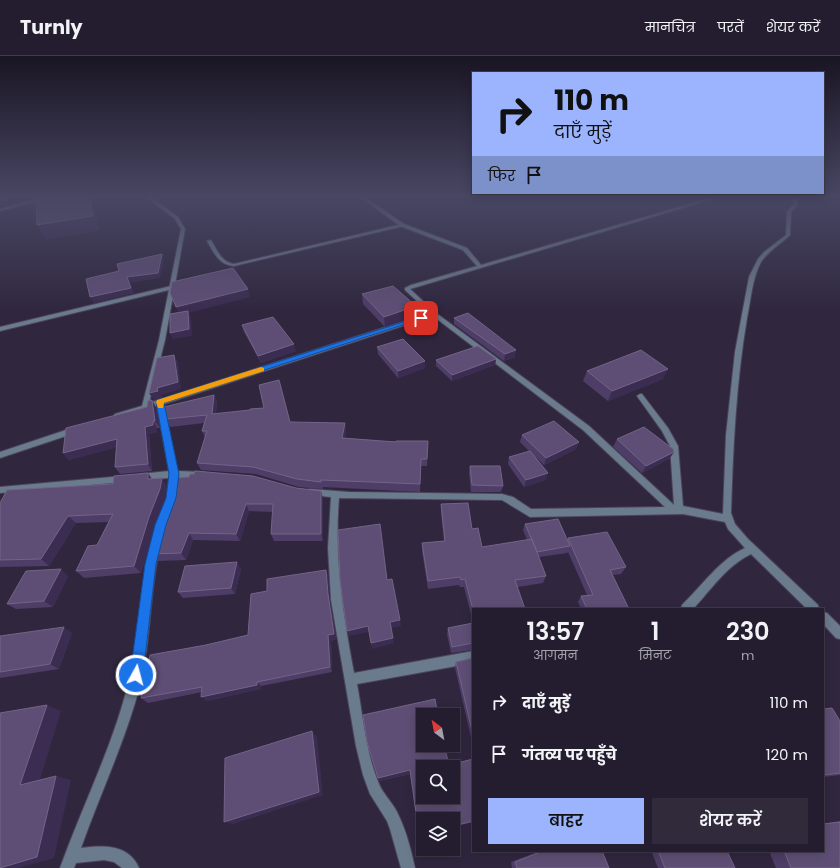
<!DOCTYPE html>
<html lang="hi">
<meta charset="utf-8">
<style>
:root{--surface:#241d2f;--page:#302a3b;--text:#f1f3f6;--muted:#a3a2aa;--line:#413b4b;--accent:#9cb4fd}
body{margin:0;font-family:Poppins,"Noto Sans Devanagari",sans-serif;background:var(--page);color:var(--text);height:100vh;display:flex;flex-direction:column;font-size:15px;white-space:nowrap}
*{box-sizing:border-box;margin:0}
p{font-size:13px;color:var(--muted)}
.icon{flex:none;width:22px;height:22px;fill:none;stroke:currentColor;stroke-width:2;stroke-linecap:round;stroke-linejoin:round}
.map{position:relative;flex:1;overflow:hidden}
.sheet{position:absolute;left:472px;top:552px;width:352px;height:244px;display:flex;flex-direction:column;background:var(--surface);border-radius:0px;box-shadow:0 2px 10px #0003,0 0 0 1px var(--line)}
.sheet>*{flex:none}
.hud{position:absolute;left:472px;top:16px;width:352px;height:122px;border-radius:0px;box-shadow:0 2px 10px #0003,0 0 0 1px var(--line);background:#9cb4fd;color:#111;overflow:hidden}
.needle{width:26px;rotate:328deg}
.fabs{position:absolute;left:416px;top:652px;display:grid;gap:8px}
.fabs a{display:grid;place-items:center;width:44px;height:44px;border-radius:0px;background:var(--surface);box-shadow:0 2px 10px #0003,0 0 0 1px var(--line);font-size:20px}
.pin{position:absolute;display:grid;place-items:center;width:34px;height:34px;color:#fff;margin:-17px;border-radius:8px;box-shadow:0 2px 6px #0006}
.me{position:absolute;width:44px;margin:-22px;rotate:7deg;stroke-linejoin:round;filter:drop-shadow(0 0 3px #0008)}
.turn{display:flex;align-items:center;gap:14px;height:84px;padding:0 16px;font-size:18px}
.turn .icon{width:52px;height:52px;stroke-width:2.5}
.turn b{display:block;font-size:28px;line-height:34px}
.then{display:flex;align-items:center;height:38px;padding:0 16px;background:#0003;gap:8px;font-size:15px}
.eta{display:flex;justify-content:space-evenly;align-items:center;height:68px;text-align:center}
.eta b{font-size:24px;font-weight:600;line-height:28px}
.cta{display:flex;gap:8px;margin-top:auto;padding:8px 16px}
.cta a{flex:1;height:46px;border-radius:0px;background:var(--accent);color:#111;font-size:16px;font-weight:600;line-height:46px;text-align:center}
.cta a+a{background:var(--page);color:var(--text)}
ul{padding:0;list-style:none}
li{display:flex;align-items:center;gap:12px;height:52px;padding:0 16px}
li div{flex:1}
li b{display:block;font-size:15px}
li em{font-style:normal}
header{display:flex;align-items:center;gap:24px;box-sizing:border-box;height:56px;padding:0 20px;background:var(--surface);border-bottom:1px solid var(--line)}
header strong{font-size:19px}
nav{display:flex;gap:22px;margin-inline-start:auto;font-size:14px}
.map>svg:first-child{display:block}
</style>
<header>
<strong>Turnly</strong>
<nav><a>मानचित्र</a><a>परतें</a><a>शेयर करें</a></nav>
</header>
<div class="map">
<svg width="840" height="812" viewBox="0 0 840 812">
<rect width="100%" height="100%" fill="#30273f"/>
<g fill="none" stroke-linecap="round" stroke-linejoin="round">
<!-- service casing -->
<g stroke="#4c445a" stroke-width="2">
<path id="service" d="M402 168H404V170L234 210C219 209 214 197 207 185L211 184C217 194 221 206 234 208Z
M171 230 173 231V233L0 275V271Z"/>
</g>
<!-- minor casing -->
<g stroke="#4c445a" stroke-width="2">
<path id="minor" d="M44 141H52L0 155V153Z
M146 141H151L178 161 185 173 165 284 149 347 430 257 405 234V232L411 229 477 210 463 194 400 170 360 141H365L404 168 467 192 481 209 713 141H720L410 233 436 257 589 370 674 449 670 390 662 375 637 340 640 338H642L668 372 678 390 683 450 723 458 726 379 735 296 749 221 758 203 764 196 786 179 787 156 794 148 792 141H796L798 148 791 156 790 179C781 188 768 195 761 206 752 223 751 243 747 262 736 327 733 392 731 457L735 468 748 483 818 549 819 553H807L751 498C726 510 711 534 693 553H681L682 549C702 530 719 504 745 492L728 473 725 466 683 458 530 461 502 444 339 442C334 501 343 559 354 617L473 595V607L357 628C363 661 366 697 379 728 383 738 392 746 397 756 406 774 411 793 415 812H401L390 773 387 765 370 738 363 719 356 690 331 544 328 492 331 441 310 439 307 438 306 436 307 434 310 433 349 436 502 438 513 441 531 453 665 451 583 374 433 260 164 348 177 415 204 416 207 417 208 419 207 421 204 422 178 421 175 438 174 440H168L167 438 169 422 140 424 137 423 136 421 137 419 140 418 169 415 157 350 118 362 114 360 115 358 142 350 159 284 181 173 175 163Z
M75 371 78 372 79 374 78 376 0 402V396Z
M123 420 126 421 127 423 126 425 123 426 0 437V431Z
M155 485 158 486 160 489C150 533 151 578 142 621 128 680 101 735 81 792 103 789 129 788 139 812H122L114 806 104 804 76 807 74 812H60C83 748 115 686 130 620 139 582 140 543 147 505L152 486Z
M823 556 827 557 840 570V583L836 582 823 568Z"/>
</g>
<!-- tertiary casing -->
<g stroke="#4c445a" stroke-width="2">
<path id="tertiary" d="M6 141H13L0 145V143Z"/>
</g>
<!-- service -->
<use href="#service" fill="#6b7b8e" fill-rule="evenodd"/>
<!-- minor -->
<use href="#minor" fill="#6b7b8e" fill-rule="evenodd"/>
<!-- tertiary -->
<use href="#tertiary" fill="#6b7b8e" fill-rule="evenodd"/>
</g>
<!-- wall -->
<path fill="#4e3d67" d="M362 238 416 260 385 271 363 248Z
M454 262 515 301 504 305 454 268Z
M242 269 296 295 261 307 244 276Z
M377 291 425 305V312L398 322 378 298Z
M496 303 495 309 452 325 436 310V304Z
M587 315 663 323 608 345 583 325Z
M214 339 217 346 216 357 346 374 345 382 396 386 428 385 427 410H421L420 436 323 431V433L299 431 256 418 201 414 197 407 205 381 202 375 204 367 170 371 166 363Z
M156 351 160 372H157V376L149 378 152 415 120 418 115 411 116 391 69 404 63 397Z
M522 379 579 386 576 393 544 409 535 400 548 417 545 424 524 431 508 408 509 401 529 395 520 386Z
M617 383 674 396 669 403 642 417 613 391Z
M470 410 503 430 501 436H471L469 417Z
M148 417 152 423 167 430 166 441 155 468 141 517 84 522 76 515 97 489 108 466 76 467 49 510 0 511V447L113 428Z
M296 432 321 435 323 443V485H274L271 478 273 456 249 455 240 485 193 484 186 504 158 505 152 498 160 462Z
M441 448 472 473 482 491 527 484 523 474 525 468 567 483 568 482 626 511 621 518 612 519 629 553H581L578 546 581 540 587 539 568 496 567 497 539 501 546 520 543 527 518 531 473 553V566L464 531H460L459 529 428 533 422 495V487L444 485 441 456Z
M241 513 235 538 183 542 178 536Z
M326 514 328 520 330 544 336 583 331 585 332 616 261 630V633L207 645 202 636 148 647 141 642 206 589 248 579 267 535Z
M68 520 53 551 16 553 7 548Z
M473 567V594L451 597 447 578 448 572Z
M72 577 59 613 0 622V580Z
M473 602V690L455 612 456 606Z
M823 653 840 665V719L823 721Z
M473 703V766L453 771V763H423V779L419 780 410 718 380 725 378 722 449 709Z
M840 765V812H776L769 795H823V768Z
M540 795H602L609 812H512L511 806Z
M661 795H727L735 812H658L652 797Z"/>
<!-- shaded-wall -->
<path fill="#3b2d51" d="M89 141H90L94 150 100 174 46 184 37 169Z
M162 198 164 204 160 222 130 227 134 237 94 247 90 241 127 221Z
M248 233 250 241 189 257 191 262 192 280 173 283 170 277 180 260 176 251Z
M416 250V260L385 271 384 261Z
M294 288 296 295 261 307 258 300Z
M516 294 515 301 504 305 505 298Z
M174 299 178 306 181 333 161 339 162 342 154 344 149 337 157 332Z
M496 303 495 309 452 325V319Z
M425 305V312L398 322V315Z
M668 313 663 323 608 345 612 335Z
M214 339 217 346 215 365 212 358Z
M152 344 156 351 160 372 155 365Z
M153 365 157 372V376L149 378 152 415 148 408 145 371Z
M345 367 346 374 344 389 342 382Z
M117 383 122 390 69 404 63 397Z
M579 386 576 393 544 409 546 402Z
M674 396 669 403 642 417 646 410Z
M148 417 153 425 148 423Z
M548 417 545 424 524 431 526 424Z
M162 422 167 430 166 441 155 468 141 517 134 510 149 461Z
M321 435 323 443V485L321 478Z
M246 448 249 455 240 485 236 478Z
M68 460 76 467 49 510 41 503Z
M189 477 193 484 186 504 181 497Z
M237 506 241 513 235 538 231 532Z
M61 513 68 520 53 551 44 545Z
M326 514 328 520 330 544 336 583 331 585 332 616 330 611Z
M400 564 401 570 391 572 390 566Z
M368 570 369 576 349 580 347 575Z
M64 571 72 577 59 613 50 608Z
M393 582 394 587 372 593 371 587Z
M257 626 261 630V633L207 645 201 641Z
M47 649 61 655 37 733 20 729Z
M312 675 317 681 323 739 233 768 224 766Z
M410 714V718L380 725 378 722Z
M56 720 71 724 54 802 19 812H0Z"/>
<!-- building -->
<path fill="#5e4e75" stroke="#726487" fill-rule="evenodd" d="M56 141H89L93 160 37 169 36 144Z
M162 198 158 217 127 221 131 232 90 241 86 223 119 215 117 208Z
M233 212 248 233 176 251 170 237 172 226Z
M393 230 416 250 384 261 362 238Z
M188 255 189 273 170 277V258Z
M468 257 516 294 505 298 454 262Z
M273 261 294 288 258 300 242 269Z
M403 283 425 305 398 315 377 291Z
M478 290 496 303 452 319 436 304Z
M641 294 668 313 612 335 587 315Z
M174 299 178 326 157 332 158 335 149 337 157 302Z
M279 324 290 366 345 367 342 382 396 386V385H428L427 403H421L420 428 321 424V426L297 423 253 411 197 407 207 375H202L207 359 166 363 164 351 214 339 212 358 250 354V353L264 352 259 329Z
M152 344 155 365H153V369L145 371 148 408 115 411 117 383 63 397 66 372 147 351 148 345Z
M554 365 579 386 546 402 522 379Z
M644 371 673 393 674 396 646 410 617 383Z
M530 395 548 417 526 424 509 401Z
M470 410H500L503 430 472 429Z
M195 415 253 420 296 432 321 435V478H271L273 448H246L236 478 189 477 181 497 152 498 160 462 172 434 174 422 189 421 190 418H194Z
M148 417V423L162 422 160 433 149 461 134 510 76 515 88 490 97 489 113 458 68 460 41 503 0 504V447L7 434 113 428 114 420Z
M468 447 472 473 478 472 482 491 532 483 546 520 515 524 525 553H473V554L465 523 461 524 460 521 428 525 422 487 445 485 441 448Z
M558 463 570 490 537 496 525 468Z
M380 468 387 524 392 523 400 564 390 566 393 582 371 587 368 570 347 575 340 524 338 474Z
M607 476 626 511 610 514 629 553H587L581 540 593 539 568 482Z
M237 506 231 532 178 536 185 510Z
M61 513 44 545 7 548 26 515Z
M326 514 328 538 334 578 328 579 330 611 257 626V629L201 641 202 631 141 642 150 599 206 589 248 579 251 538 267 535V523Z
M473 567V587L452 591 448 572Z
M64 571 50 608 0 616V580Z
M473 602V679L456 606Z
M435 643 438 659H423V689H444L449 709 473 703V765L453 770V763H423V777L419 778 410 714 378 722 367 686 363 659ZM423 711H453V741H423Z
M47 649 20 729 56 720 37 801 0 812V657Z
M832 652 840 665V717L823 719V653Z
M312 675 319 736 224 766 225 702Z
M840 766V812H791L784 795H823V768Z
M543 795H602L609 812H517L515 806Z
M666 795H727L735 812H665L659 797Z"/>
<!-- sky -->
<linearGradient id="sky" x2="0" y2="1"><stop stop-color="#1a1523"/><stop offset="0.55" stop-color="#484763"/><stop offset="1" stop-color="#484763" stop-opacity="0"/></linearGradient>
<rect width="840" height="255" fill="url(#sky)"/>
<!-- route -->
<path fill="#1a73e8" stroke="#114b97" d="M419 261 424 262 164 347 179 418 176 442 166 469 156 508 143 619 141 623 136 625 132 623 130 619 145 508 155 469 166 442 169 418 156 346 157 344Z"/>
<!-- slow -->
<path fill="#f59e0b" d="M261 311 264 312V315L164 347 163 352H158L156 346 157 344Z"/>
</svg>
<div class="fabs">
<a><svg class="needle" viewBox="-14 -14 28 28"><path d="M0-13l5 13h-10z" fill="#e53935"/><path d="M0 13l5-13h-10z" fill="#a3a2aa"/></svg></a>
<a><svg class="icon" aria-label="search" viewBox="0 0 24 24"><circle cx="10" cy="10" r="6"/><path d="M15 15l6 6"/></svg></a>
<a><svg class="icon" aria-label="layers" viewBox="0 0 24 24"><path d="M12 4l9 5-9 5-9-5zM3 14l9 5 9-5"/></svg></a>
</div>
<div class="pin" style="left:421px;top:262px;background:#d93025"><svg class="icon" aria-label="arrive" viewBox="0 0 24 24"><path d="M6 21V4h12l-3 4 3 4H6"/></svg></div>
<svg class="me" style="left:136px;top:619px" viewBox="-20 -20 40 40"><circle r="17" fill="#1a73e8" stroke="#fff" stroke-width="3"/><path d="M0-11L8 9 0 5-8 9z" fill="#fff"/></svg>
<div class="hud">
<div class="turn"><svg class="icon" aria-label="right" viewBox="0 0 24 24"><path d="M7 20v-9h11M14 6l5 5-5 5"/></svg><div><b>110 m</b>दाएँ मुड़ें</div></div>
<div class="then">फिर<svg class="icon" aria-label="arrive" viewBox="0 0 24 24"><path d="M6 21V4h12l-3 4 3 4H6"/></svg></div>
</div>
<section class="sheet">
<div class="eta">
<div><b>13:57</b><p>आगमन</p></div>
<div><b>1</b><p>मिनट</p></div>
<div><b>230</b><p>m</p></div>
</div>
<ul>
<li><svg class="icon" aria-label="right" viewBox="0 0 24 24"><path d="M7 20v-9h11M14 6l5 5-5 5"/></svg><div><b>दाएँ मुड़ें</b></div><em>110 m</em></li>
<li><svg class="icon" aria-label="arrive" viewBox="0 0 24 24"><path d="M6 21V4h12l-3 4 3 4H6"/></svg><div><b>गंतव्य पर पहुँचे</b></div><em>120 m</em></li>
</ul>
<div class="cta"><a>बाहर</a><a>शेयर करें</a></div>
</section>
</div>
